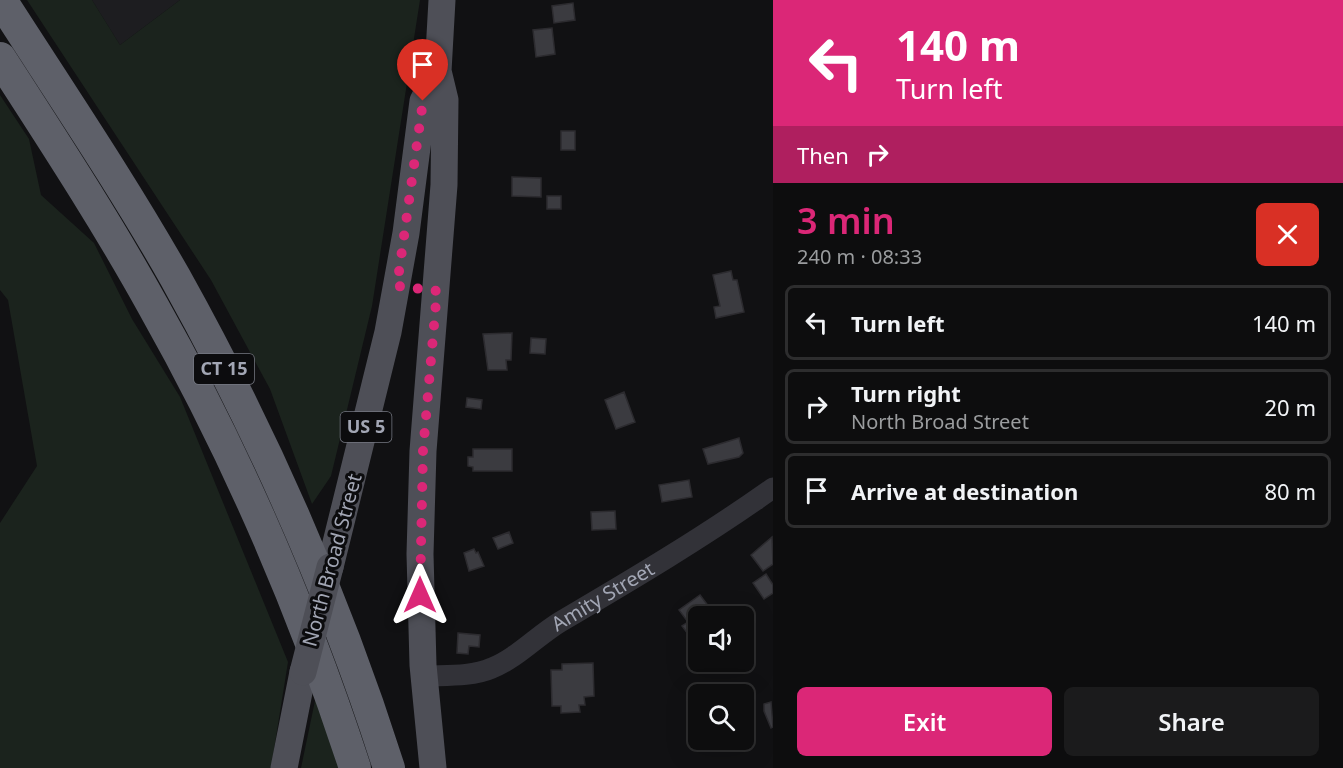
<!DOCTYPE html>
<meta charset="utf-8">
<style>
:root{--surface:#0d0d0e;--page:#1b1b1c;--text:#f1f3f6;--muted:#9a9c9e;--line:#2d2d2e;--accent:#db2777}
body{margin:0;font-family:"Noto Sans",sans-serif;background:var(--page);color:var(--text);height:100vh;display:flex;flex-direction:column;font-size:22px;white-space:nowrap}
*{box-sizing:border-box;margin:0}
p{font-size:20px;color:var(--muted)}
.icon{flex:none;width:33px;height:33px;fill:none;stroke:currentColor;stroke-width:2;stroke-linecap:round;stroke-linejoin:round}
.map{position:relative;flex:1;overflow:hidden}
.sheet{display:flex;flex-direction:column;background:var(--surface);width:570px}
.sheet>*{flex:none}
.guide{background:#db2777;color:#fff;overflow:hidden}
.tools{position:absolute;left:688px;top:606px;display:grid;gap:12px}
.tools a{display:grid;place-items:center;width:66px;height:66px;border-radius:9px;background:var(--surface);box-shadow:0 6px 24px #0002,0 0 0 2px var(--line);font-size:30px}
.pin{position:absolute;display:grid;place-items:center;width:51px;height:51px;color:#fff;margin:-62px -26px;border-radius:50% 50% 50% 0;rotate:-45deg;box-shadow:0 0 6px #0007}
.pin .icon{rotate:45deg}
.me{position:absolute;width:66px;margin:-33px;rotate:0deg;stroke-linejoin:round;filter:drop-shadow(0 0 4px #0008)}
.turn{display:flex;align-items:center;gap:21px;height:126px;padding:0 24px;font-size:27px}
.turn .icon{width:78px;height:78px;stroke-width:2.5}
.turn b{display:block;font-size:42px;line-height:51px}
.then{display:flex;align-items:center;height:57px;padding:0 24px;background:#0003;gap:12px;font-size:22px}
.round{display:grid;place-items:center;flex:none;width:63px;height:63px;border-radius:9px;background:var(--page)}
.summary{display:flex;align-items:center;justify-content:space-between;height:102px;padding:0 24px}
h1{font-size:36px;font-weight:600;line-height:45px;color:var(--accent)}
.cta{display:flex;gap:12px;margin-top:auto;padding:12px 24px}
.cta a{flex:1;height:69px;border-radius:9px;background:var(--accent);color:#fff;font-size:24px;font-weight:600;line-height:69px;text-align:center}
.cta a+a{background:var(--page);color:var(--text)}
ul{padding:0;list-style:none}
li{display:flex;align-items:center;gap:18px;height:75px;margin:0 12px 9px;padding:0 12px;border:3px solid var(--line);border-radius:9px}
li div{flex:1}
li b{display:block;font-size:22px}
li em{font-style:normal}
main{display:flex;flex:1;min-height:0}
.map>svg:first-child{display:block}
</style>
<main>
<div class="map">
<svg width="773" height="768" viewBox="0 0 773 768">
<rect width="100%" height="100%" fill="#111113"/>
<!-- built -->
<path fill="#1d1d20" d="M92 0H180L120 45Z"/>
<!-- green -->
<path fill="#1b231d" d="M27 0H92L120 45 180 0H420L372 306 331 476 312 504 270 389 211 280Z
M0 95 29 139 41 195 94 243 132 319 180 397 288 662 271 768H0V523L37 466 8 300 0 290Z
M316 696 339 768H301Z"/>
<!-- building -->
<path fill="#3b3b40" stroke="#2c2b2f" stroke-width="1.5" d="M573 3 575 20 554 23 552 6Z
M552 28 555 54 536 57 533 30Z
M561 131H575V150H561Z
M512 177 541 178V197L512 196Z
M547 196H561V209H547Z
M731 271 733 280H737L744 312 716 318 714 307 720 306 713 275Z
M512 333 511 360H506L507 370H488L483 334Z
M531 338 546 339 545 354 530 353Z
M624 392 635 422 616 429 605 400Z
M467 398 482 400 481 409 466 407Z
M739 438 743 453 739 457 708 464 703 449Z
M473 449H512V471H473V467L468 466V457H473Z
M689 480 692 497 662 502 659 485Z
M615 511 616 529 592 530 591 512Z
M509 532 513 543 498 549 493 538Z
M772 537 773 564 763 571 751 555Z
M474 549 476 553 478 552 484 566 469 571 464 553Z
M766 574 773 585V593L764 599 753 583Z
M700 595 712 611 699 616 694 624 697 628 688 634 682 626 688 622 679 610Z
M458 633 480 635 479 647 469 646 468 654 457 653Z
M593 663 594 696 584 697 585 705H579L580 712 561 713V706H552L551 670H562V664Z
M771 702 773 727 771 728 764 711V704Z"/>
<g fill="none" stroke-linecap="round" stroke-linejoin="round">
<!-- minor -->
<path stroke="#323238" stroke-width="21" id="s1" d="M424 676C446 675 471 677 492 668 517 658 537 636 560 622 633 579 704 537 773 488"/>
<!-- major -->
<path stroke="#4e4f57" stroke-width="27" d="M330 567 388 332 406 233 423 101 438 71
M284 768 303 672
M433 768 423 665 420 554 423 451 444 185 445 100 438 71 442 0"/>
<!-- highway -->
<path stroke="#5e6069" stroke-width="32" d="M1 0C60 92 121 182 175 277 262 433 335 598 389 768
M0 58C53 140 106 221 153 306 236 453 303 608 355 768"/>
<!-- major-bridge -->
<path stroke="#4e4f57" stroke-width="27" d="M303 672 330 567"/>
</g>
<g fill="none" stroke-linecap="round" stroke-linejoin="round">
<!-- route -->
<path stroke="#db2777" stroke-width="10" stroke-dasharray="0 18" d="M420 595 423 451 437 291 397 286 423 101"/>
</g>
<g text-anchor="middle" stroke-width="6" stroke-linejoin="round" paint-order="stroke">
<!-- shield labels -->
<g fill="#0c0c0e" stroke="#757882" stroke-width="1.5">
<rect x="194" y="354" width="60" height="30" rx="4.5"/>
<rect x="340.5" y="412" width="51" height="30" rx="4.5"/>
</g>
<g font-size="18" font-weight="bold" fill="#a2a6b4">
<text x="224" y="375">CT 15</text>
<text x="366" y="433">US 5</text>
</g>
<!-- street labels -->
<g font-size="20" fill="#a2a6b4" stroke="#0c0c0e">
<text transform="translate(332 560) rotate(-75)" y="7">North Broad Street</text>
<text dy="7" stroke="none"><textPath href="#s1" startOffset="201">Amity Street</textPath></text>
</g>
</g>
</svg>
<div class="tools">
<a><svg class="icon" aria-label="sound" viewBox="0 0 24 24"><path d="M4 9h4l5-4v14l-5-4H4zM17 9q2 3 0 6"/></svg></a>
<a><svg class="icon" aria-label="search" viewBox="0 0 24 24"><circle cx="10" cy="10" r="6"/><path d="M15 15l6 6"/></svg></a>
</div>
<div class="pin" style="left:423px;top:101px;background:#d93025"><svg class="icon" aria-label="arrive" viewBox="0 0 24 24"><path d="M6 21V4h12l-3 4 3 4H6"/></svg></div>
<svg class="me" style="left:420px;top:595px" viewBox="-20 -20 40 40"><path d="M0-17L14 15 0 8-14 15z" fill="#db2777" stroke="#fff" stroke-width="4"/></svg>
</div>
<section class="sheet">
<div class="guide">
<div class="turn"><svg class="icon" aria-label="left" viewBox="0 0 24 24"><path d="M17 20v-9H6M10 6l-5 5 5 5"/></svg><div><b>140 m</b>Turn left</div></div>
<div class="then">Then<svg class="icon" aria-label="right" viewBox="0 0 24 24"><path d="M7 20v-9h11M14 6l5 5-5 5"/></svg></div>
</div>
<div class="summary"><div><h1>3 min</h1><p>240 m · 08:33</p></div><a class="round" style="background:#d93025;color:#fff"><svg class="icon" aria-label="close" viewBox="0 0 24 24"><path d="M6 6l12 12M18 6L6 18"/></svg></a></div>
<ul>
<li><svg class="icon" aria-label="left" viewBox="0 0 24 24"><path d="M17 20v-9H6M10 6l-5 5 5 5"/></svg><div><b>Turn left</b></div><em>140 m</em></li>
<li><svg class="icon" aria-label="right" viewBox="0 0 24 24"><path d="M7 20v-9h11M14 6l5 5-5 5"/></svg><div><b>Turn right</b><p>North Broad Street</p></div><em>20 m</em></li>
<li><svg class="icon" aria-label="arrive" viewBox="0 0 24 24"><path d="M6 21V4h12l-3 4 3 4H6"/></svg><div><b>Arrive at destination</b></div><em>80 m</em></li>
</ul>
<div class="cta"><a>Exit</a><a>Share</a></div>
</section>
</main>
